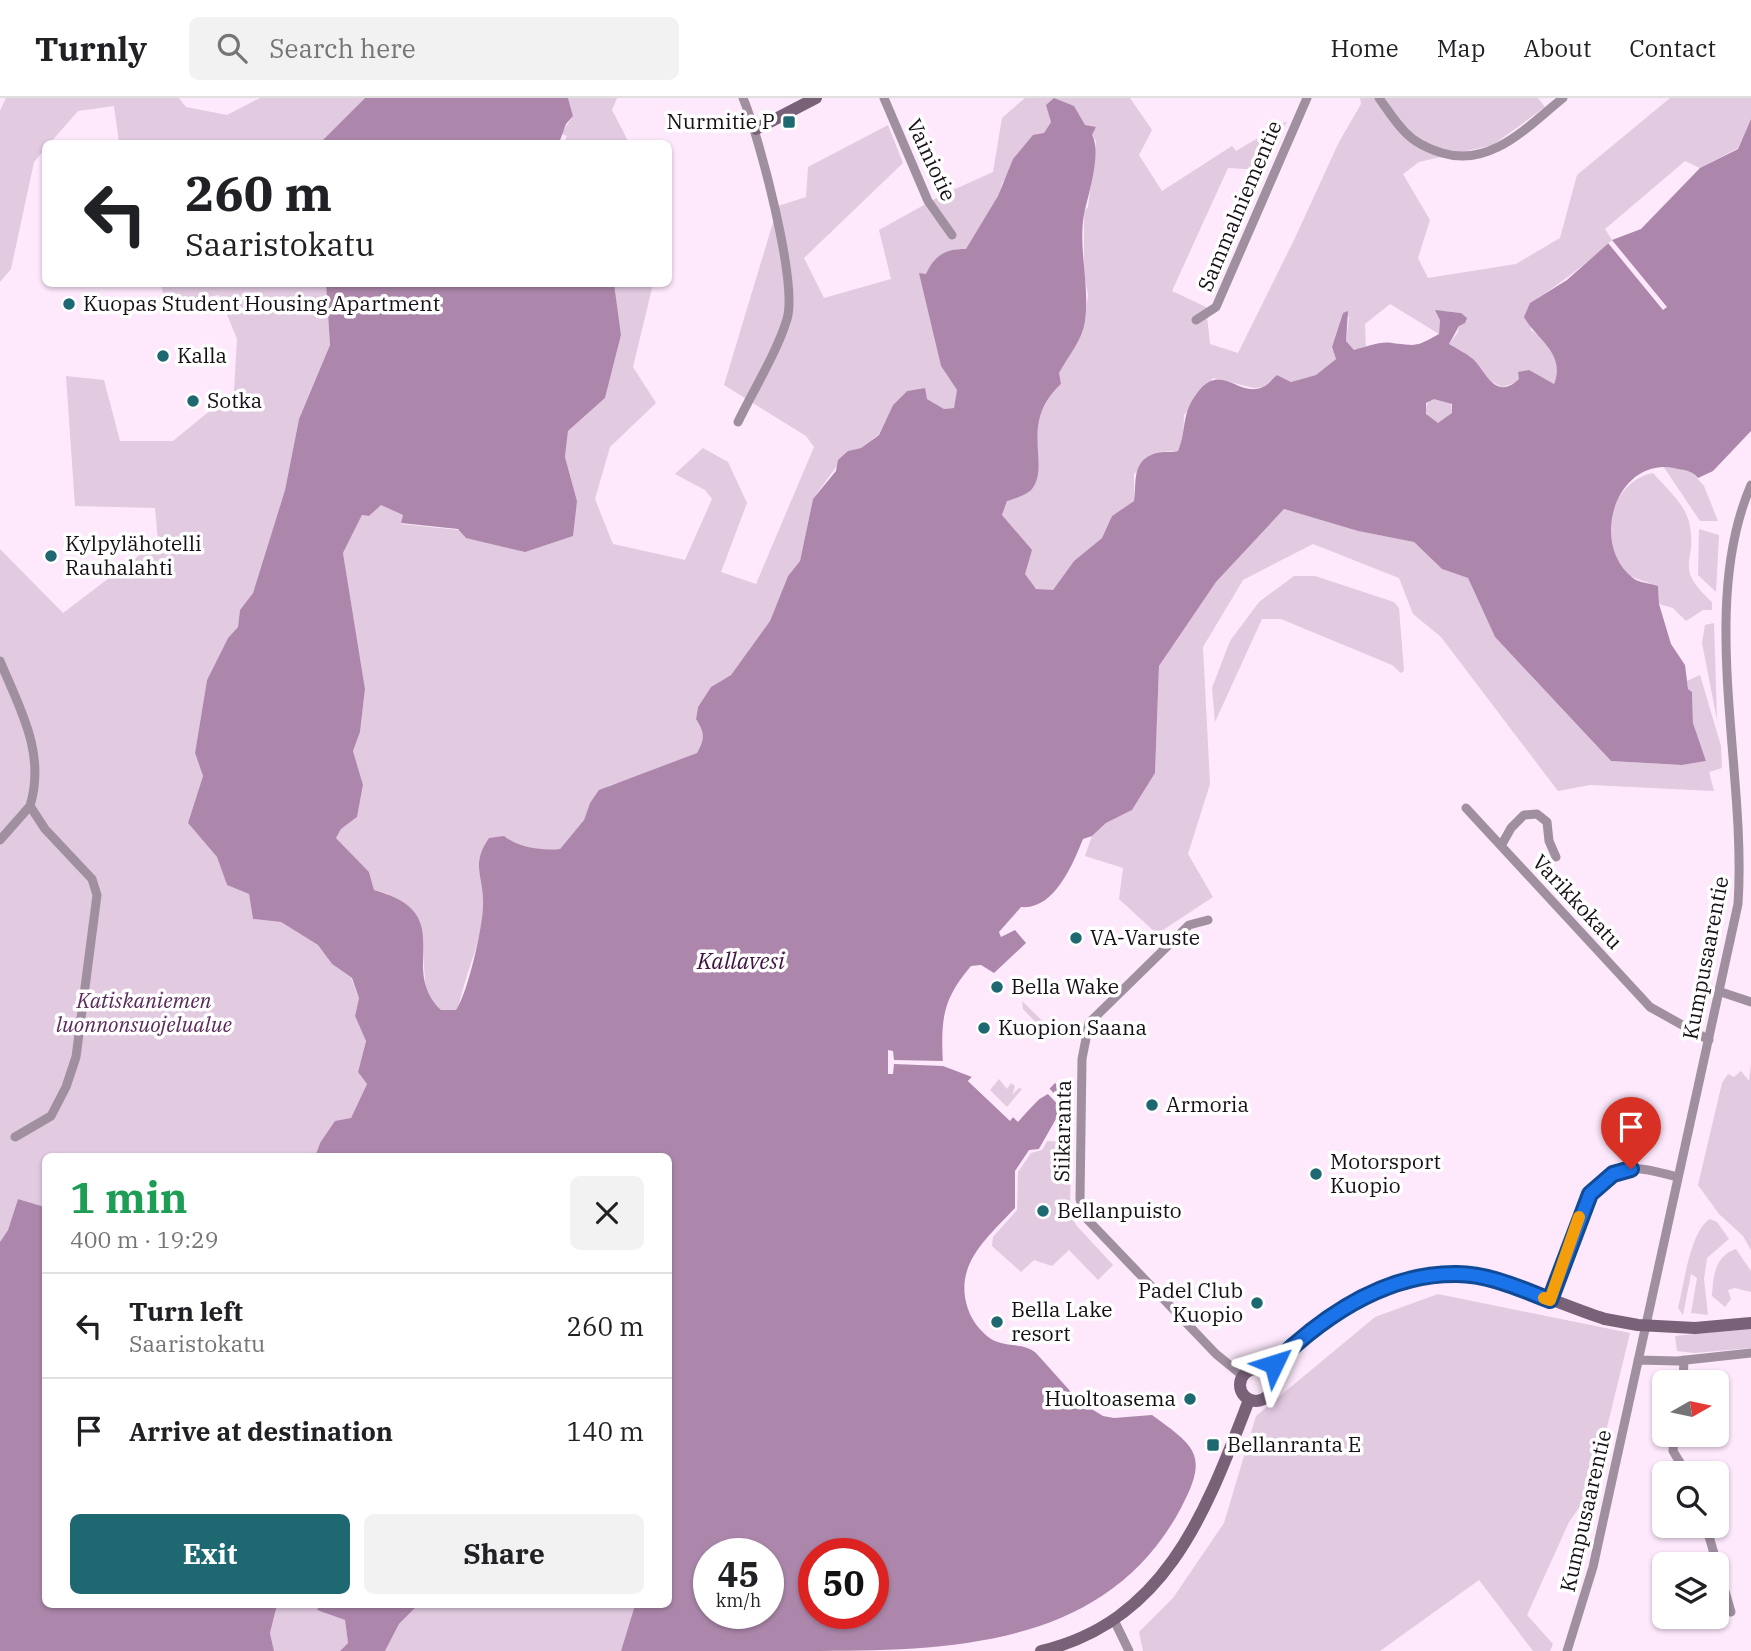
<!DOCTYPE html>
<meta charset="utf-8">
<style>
:root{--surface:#fff;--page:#f2f2f2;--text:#202124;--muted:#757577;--line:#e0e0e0;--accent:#1d6871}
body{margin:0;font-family:"IBM Plex Serif",serif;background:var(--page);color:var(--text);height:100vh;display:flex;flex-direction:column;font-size:26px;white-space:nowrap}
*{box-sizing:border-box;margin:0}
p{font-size:23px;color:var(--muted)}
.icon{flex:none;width:38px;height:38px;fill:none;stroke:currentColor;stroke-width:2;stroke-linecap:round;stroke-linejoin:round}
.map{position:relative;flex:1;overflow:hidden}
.details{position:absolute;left:42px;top:1055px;width:630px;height:455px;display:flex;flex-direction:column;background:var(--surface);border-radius:10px;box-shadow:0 2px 5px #0004}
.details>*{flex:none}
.guide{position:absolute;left:42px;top:42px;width:630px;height:147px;border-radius:10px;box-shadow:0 2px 5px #0004;background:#fff;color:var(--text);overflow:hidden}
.needle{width:46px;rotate:81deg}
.buttons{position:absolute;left:1652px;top:1272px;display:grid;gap:14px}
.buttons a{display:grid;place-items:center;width:77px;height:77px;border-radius:10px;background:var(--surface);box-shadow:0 2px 5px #0004;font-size:35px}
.speed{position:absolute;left:693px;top:1440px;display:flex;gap:14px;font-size:35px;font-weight:700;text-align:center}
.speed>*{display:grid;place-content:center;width:91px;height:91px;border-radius:50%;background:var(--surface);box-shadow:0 2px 5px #0004;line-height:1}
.speed small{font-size:18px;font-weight:400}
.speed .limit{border:10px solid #d22;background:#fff;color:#111}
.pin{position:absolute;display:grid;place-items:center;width:60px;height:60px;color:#fff;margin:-72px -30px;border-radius:50% 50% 50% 0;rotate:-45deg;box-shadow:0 0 7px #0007}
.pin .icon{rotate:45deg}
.me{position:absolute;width:77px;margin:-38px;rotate:49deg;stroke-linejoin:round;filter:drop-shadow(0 0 5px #0008)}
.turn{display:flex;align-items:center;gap:24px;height:147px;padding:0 28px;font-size:32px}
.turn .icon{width:91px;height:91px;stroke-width:2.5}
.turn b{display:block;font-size:49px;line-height:60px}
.round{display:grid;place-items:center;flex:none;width:74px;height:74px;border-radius:10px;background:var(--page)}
.head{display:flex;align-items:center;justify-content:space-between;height:119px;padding:0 28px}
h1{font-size:42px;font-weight:700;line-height:52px;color:#1e9e55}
.button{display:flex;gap:14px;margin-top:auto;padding:14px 28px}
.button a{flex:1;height:80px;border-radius:10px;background:var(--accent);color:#fff;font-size:28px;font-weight:700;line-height:80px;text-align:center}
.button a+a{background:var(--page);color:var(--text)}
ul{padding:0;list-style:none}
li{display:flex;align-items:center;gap:21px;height:105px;padding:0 28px;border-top:2px solid var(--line)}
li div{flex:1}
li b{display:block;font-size:26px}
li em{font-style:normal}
header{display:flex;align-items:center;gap:42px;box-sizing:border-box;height:98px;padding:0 35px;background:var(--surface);border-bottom:2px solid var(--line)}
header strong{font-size:33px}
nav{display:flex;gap:38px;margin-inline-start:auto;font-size:24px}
.search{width:490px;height:63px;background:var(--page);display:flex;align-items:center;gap:18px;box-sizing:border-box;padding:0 24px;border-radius:10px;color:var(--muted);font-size:26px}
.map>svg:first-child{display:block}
</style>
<header>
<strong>Turnly</strong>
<div class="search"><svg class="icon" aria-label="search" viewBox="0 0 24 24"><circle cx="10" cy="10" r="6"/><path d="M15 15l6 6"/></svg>Search here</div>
<nav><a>Home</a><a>Map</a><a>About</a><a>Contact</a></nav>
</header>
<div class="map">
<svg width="1751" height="1553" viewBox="0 0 1751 1553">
<rect width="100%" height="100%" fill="#fde8fc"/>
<!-- green -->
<path fill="#e2cae1" d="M6 0H179L186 9 227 17 260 0H365L320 46 119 45 114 8 78 13 50 45 46 46 45 51 34 64 11 171 0 184V13Z
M568 0H617L612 12 629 45H564L567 38 561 36 573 18Z
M1025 0H1130L1152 32 1139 57 1162 93 1232 48 1236 53 1287 23 1263 72 1228 70 1172 193 1206 209 1210 246 1238 255 1294 142 1339 44 1361 6 1360 0H1538L1545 9 1493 47 1419 64 1403 76 1430 122 1418 160 1428 180 1516 166 1560 140 1577 77 1670 0H1751V21L1738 50 1700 70 1685 63 1605 131 1612 142C1586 166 1560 186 1530 205L1531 232C1550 245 1563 264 1554 286L1537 278 1502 289 1490 283 1471 259 1449 246 1458 234 1461 215 1445 213 1440 222 1439 236 1390 206 1365 226 1366 250 1354 252 1346 243 1349 219 1343 215 1332 249 1336 261 1316 277 1291 284 1277 277 1264 289 1254 290 1213 280 1184 317 1183 342 1178 353 1157 354 1134 376V403L1112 418 1102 440 1074 463 1053 492C1017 499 1025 451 1012 430 1009 426 1005 422 1002 417L1007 403C1014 401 1027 397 1031 391 1040 379 1036 369 1036 355 1034 328 1041 305 1061 286L1058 275 1085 222 1088 197 1084 175V113L1088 109 1096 43 1077 19 1050 14 1051 24 1044 35 1002 85 999 98 966 152C945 151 935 157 926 177L920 175 941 268 957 292 954 310 944 311 927 301 924 290 907 293 893 307 879 336 861 350 848 353 828 380 813 401 800 463 788 478 770 523 731 577 711 589 698 609 696 621 704 633V643L697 655 628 683 610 687 590 705 584 722 560 751 543 753 489 740C470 767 484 778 483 807 483 842 466 873 459 907L456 912 441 913 426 894 423 856 388 796 374 792 369 774 336 740 341 731 357 719 363 688 353 653 360 634 365 591 343 455 362 417 369 418 381 406 403 417 401 426 459 432 577 403 565 359 568 333 605 300 621 237 613 186H653L633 269 656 305 610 349 595 401 613 446 685 462 712 401 705 392 675 376 703 350 728 364 747 405 721 474 756 486 814 349 806 338 724 287 778 108 806 99 808 69 888 27 903 65 804 160 824 200 891 181 879 132 942 97 993 74 1002 20Z
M161 186H326L330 247 299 321 285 392 253 495 240 512 238 529 228 540 207 582 195 655 203 678 188 725 217 759 227 787 249 796 253 821 281 824 318 847 332 866 351 880 359 900 355 918 366 942 358 974 367 986 351 1020 320 1045 315 1059H46L45 1109 18 1101 8 1132 0 1144V451L63 515 158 443 155 410 75 408 66 278 104 282 120 343H173L234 293 237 241 219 197 166 207Z
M1426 312a13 13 0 1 1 26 0a13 13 0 1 1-26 0Z
M1663 368 1690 372 1704 388 1718 423H1700Z
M1653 375C1664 388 1685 406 1689 424 1699 466 1671 466 1712 504V512H1703L1686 523 1673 510 1659 506 1658 488C1643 482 1631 482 1620 468 1595 436 1615 382 1653 375Z
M1284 411 1358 433 1414 444 1442 471 1468 480 1495 539 1611 663 1682 667 1706 663 1693 625 1692 594 1688 591 1687 583 1700 577 1721 648 1722 670 1709 674 1714 693 1590 687 1558 693 1441 539 1413 516 1399 480 1313 446 1243 482 1203 549 1210 686 1188 756 1213 799 1157 836 1119 801 1123 770 1085 758 1092 738 1106 725 1132 712 1155 675 1159 568 1216 484Z
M1699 431 1719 437 1716 494 1698 477Z
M1294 478H1315L1394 504 1399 510 1404 573 1401 575 1392 567 1281 521H1262L1215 624 1212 590 1230 543 1259 504Z
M1714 525 1717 622 1702 545 1705 527Z
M1022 903 1051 931 1075 927V934H1071V937L1046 935 1023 911Z
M1751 966V1152L1743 1138 1719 1116 1698 1087 1722 985 1728 976 1734 979 1741 973 1749 983Z
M999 981 1007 991 1011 985 1015 988 1012 997 1019 990 1022 991 1007 1009 990 992Z
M1047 1043 1071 1044 1070 1115 1076 1127 1113 1167 1098 1182 1069 1152 1052 1168 1034 1162 1021 1174 992 1148 993 1139 1017 1112 1018 1074 1031 1055 1042 1052Z
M1710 1121 1717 1124 1729 1141 1707 1160 1704 1181 1708 1217 1691 1215 1697 1180 1691 1176 1683 1217 1678 1210C1684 1187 1690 1133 1710 1121Z
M1736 1151 1751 1173V1194L1735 1190 1728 1192 1731 1201 1725 1209 1712 1198C1713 1178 1715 1158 1736 1151Z
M1438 1196 1630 1235 1592 1391 1569 1424 1527 1517 1553 1546 1550 1553H1533L1479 1482 1380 1553H1143L1139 1534 1173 1500 1224 1425 1256 1318 1375 1219Z
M1751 1230V1250L1694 1255 1677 1253 1675 1238Z
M277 1507H320L318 1512 345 1522 348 1545 340 1553H274L270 1535Z
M418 1507H635L621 1553H385L399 1526Z"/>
<!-- water -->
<path fill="#ac87ab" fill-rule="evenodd" d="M365 0H568L573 18 566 26 559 45H320Z
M1054 0 1074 8 1085 27 1096 29 1092 37C1102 54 1088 98 1084 116 1078 151 1090 188 1085 223 1082 243 1068 258 1059 275L1061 286C1018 326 1051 366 1032 391 1027 397 1014 401 1007 403L1002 417 1032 452 1025 476 1036 491 1053 492 1074 463 1102 440 1112 418 1134 403C1137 383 1131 363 1156 355 1162 353 1171 355 1178 353 1186 335 1182 318 1193 301 1220 257 1237 303 1265 288 1269 286 1273 280 1277 277L1291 284 1316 277 1336 261 1332 249 1343 215 1348 213 1346 243 1354 252C1366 249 1380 243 1392 245 1417 248 1416 249 1439 236L1440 222 1435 212 1461 215 1467 220 1465 225 1459 228 1449 246C1457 251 1466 255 1473 261 1485 272 1495 304 1519 281L1518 274 1529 272 1554 286C1566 255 1537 242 1524 219L1530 205 1567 182 1612 142 1641 131 1700 70 1738 51 1751 21V333L1713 373 1698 380C1690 371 1685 373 1674 370 1617 359 1588 445 1633 480 1639 485 1650 485 1658 488L1659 506 1671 546 1685 567 1688 591 1692 594 1693 625 1706 663 1682 667 1611 663 1495 539 1468 480 1442 471 1414 444 1358 433 1284 411 1216 484 1159 568 1155 675 1132 712 1106 725 1092 738 1083 741C1072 768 1054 812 1021 809L999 834 1001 839 1015 832 1026 845 994 875 981 867 971 868C941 903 941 923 943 968L972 979 968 983 1010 1022 1013 1019 1018 1023 1055 985 1065 995 1064 1007 1039 1051 1029 1052 1015 1073V1110C987 1140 953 1167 968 1211 972 1223 981 1234 991 1241 1006 1250 1023 1244 1036 1255L1080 1304 1103 1318 1114 1320 1152 1317C1196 1349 1209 1357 1181 1410 1106 1551 948 1553 807 1553 745 1553 683 1553 621 1553L635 1507H668V1059H315L320 1045 335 1023 351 1020 367 986 358 974 366 943 355 918 359 900 352 880 332 866 318 847 281 824 253 821 249 796 227 787 217 759 188 725 203 678 195 655 207 582 228 540 238 529 240 512 253 495 285 392 299 321 330 247 326 186H614L621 237 605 300 568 333 565 359 577 403 573 438 525 454 466 440 458 431 401 425 403 417 381 407 369 418 362 417 343 455 365 591 360 634 353 653 363 687 357 719 341 731 336 740 369 774 374 792C461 816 396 869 441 912H456C468 895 483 828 483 807 484 778 470 767 489 740L504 738C519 750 542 753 560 751L584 722 590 705 599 692 697 655C705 641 705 635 696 621L698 609 711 589 731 577 770 523 788 478 800 463 813 401 836 373 838 362 848 353 861 350 879 337 893 307 907 293 925 290 927 301 944 311 954 310 957 292 941 268 919 175 926 176C935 157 945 151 966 151L998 98 1013 61 1033 37 1044 35 1051 24 1046 7ZM1434 301 1452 306V315L1438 325 1426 316V305ZM709 1456H768V1516H709ZM814 1456H873V1516H814Z
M18 1101 45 1109 46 1507H277L270 1535 274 1553H0V1144L8 1132Z
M320 1507H418L399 1526 385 1553H340L348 1545 345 1522 317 1512Z"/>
<!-- pier -->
<path fill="#fde8fc" d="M1612 142 1667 209 1663 212 1608 145Z
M888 952 893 953 894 962 943 963V968L894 966 893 976H888Z
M972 979 973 983 1010 1018 1018 1019 1047 988 1067 1009 1042 1052 1039 1051 1062 1011 1048 996 1036 1003 1018 1024 1013 1019 1010 1023 968 983Z"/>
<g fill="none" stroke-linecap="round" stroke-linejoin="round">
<!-- street -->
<path stroke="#a08f9f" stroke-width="9" d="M884 0 928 103 952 137
M1379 0C1387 11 1395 24 1405 34 1415 45 1429 51 1442 55 1491 70 1528 28 1563 0
M1196 222 1216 209 1307 0
M738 324C753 293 778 252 787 221 798 185 759 38 743 0
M0 563C20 611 46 655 30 708L45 731 92 781 97 797 76 959 66 989 51 1018 15 1039
M1466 710 1650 909 1709 942
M0 742 30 708
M1501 748 1511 730 1524 717 1537 716 1547 724 1549 743 1556 759
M1208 822 1189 827 1089 925 1082 961 1080 1101 1085 1119 1216 1256 1243 1278
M1721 894 1751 904
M1550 1202C1564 1161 1579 1077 1630 1071 1645 1069 1664 1076 1678 1079
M1638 1262 1677 1263 1751 1255
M1683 1284 1684 1262
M1674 1337 1673 1353 1687 1376
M1706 1428 1731 1514
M1114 1522 1129 1553
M1567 1553 1593 1469 1738 806C1747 674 1698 509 1751 387"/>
<!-- secondary -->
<path stroke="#796178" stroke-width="12" d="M756 31 816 0
M1695 1230 1751 1225
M1240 1287a16 16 0 1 1 32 0a16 16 0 1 1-32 0Z
M1267 1275C1317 1214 1413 1158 1494 1181 1531 1192 1568 1209 1605 1221
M1041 1553C1168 1523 1207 1410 1249 1302"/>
<!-- secondary-bridge -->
<path stroke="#796178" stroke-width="12" d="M1605 1221 1638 1227 1695 1230"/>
</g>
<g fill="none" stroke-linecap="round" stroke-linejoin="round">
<!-- route casing -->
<g stroke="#114b97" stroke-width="18">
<path id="route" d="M1274 1266C1323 1218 1386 1175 1457 1176 1489 1176 1521 1191 1550 1202L1590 1096 1613 1076 1631 1071"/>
</g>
<!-- route -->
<use href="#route" stroke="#1a73e8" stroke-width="12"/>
<!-- slow -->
<path stroke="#f59e0b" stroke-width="12" d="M1544 1200 1550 1202 1579 1119"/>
</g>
<!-- markers -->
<g fill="#1d6871" stroke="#fff" stroke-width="2.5">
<rect x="782" y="17" width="14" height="14" rx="3.5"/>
<circle cx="69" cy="206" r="7"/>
<circle cx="163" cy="258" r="7"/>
<circle cx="193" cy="303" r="7"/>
<circle cx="51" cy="458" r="7"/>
<circle cx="1076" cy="840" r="7"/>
<circle cx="997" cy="889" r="7"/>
<circle cx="984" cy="930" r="7"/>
<circle cx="1152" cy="1007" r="7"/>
<circle cx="1316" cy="1076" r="7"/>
<circle cx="1043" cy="1113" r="7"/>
<circle cx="1257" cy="1205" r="7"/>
<circle cx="997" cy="1224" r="7"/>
<circle cx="1190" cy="1301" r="7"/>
<rect x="1206" y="1340" width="14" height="14" rx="3.5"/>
</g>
<g text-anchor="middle" stroke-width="7" stroke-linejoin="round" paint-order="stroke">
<!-- poi labels -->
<g font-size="21" fill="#171117" stroke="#fff" text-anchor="start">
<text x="775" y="31" text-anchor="end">Nurmitie P</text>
<text x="83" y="213">Kuopas Student Housing Apartment</text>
<text x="177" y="265">Kalla</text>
<text x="207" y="310">Sotka</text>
<text x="65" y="453">Kylpylähotelli<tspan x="65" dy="24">Rauhalahti</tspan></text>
<text x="1090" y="847">VA-Varuste</text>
<text x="1011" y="896">Bella Wake</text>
<text x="998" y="937">Kuopion Saana</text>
<text x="1166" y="1014">Armoria</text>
<text x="1330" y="1071">Motorsport<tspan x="1330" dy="24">Kuopio</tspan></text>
<text x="1057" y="1120">Bellanpuisto</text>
<text x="1243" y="1200" text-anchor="end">Padel Club<tspan x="1243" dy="24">Kuopio</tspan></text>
<text x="1011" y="1219">Bella Lake<tspan x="1011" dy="24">resort</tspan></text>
<text x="1176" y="1308" text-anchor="end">Huoltoasema</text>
<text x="1227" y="1354">Bellanranta E</text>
</g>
<!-- street labels -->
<g font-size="21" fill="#171117" stroke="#fff">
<text transform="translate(931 62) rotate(65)" y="7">Vainiotie</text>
<text transform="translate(1240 108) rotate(-67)" y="7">Sammalniementie</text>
<text transform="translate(1577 804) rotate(47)" y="7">Varikkokatu</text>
<text transform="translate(1706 860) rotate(-79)" y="7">Kumpusaarentie</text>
<text transform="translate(1063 1033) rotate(-89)" y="7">Siikaranta</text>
<text transform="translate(1586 1413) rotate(-77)" y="7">Kumpusaarentie</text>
</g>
<!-- park labels -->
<g font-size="21" font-style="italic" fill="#5a2a5a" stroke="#fff">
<text x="144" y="910">Katiskaniemen<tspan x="144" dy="24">luonnonsuojelualue</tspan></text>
</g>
<!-- water labels -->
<g font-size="23" font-style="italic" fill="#421342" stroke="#fff">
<text x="741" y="871">Kallavesi</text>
</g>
</g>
</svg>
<div class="buttons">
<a><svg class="needle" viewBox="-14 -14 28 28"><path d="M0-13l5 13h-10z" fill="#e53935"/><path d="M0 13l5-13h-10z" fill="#757577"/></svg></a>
<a><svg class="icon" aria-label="search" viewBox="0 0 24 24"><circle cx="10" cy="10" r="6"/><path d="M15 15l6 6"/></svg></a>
<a><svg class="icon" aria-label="layers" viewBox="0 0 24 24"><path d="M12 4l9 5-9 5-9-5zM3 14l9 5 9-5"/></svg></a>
</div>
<div class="speed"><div>45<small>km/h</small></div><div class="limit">50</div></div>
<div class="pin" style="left:1631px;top:1071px;background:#d93025"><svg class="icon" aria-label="arrive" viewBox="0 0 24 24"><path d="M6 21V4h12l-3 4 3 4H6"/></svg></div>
<svg class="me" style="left:1274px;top:1266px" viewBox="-20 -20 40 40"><path d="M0-17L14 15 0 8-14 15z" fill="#1a73e8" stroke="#fff" stroke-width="4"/></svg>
<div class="guide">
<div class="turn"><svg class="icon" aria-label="left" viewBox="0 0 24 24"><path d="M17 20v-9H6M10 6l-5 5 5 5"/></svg><div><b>260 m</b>Saaristokatu</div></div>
</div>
<section class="details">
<div class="head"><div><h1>1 min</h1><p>400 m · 19:29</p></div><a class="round"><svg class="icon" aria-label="close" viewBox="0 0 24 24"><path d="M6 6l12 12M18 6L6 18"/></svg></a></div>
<ul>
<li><svg class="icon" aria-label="left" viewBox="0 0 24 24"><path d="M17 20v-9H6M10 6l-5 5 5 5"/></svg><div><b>Turn left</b><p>Saaristokatu</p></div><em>260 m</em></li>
<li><svg class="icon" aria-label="arrive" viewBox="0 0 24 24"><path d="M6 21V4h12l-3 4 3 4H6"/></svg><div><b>Arrive at destination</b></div><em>140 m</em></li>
</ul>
<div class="button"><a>Exit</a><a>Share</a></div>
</section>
</div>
